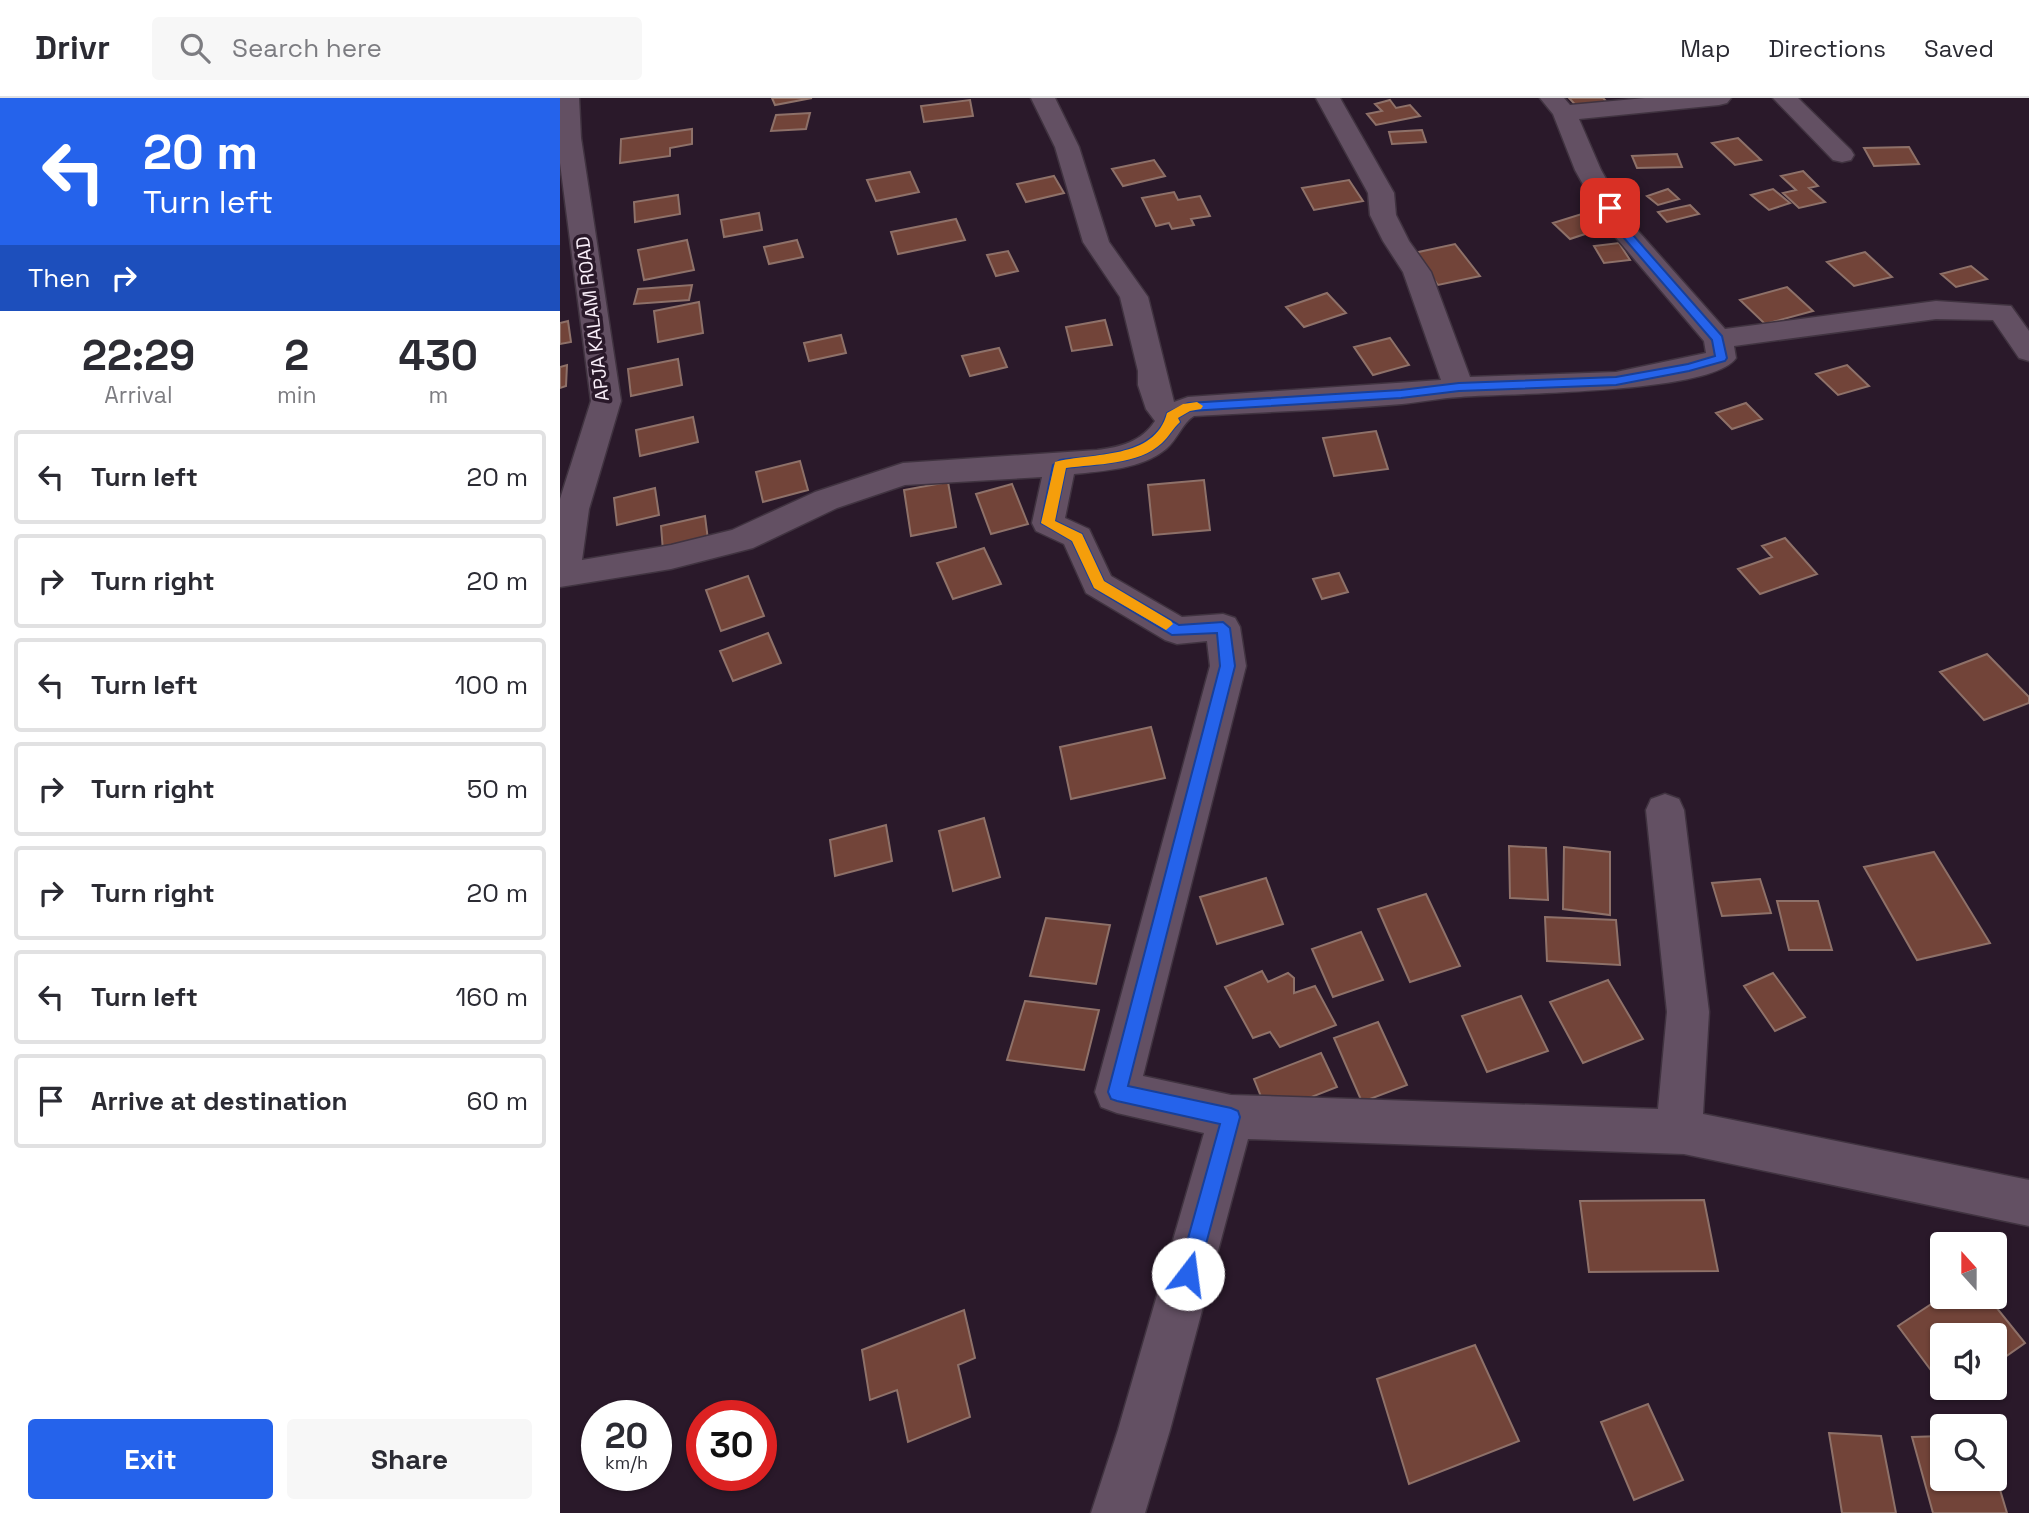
<!DOCTYPE html>
<style>
:root{--surface:#fff;--page:#f7f7f7;--text:#2b2b33;--muted:#7c7c81;--line:#e1e1e2;--accent:#2563eb}
body{margin:0;font-family:"Space Grotesk",sans-serif;background:var(--page);color:var(--text);height:100vh;display:flex;flex-direction:column;font-size:26px;white-space:nowrap}
*{box-sizing:border-box;margin:0}
p{font-size:23px;color:var(--muted)}
.icon{flex:none;width:38px;height:38px;fill:none;stroke:currentColor;stroke-width:2;stroke-linecap:round;stroke-linejoin:round}
.map{position:relative;flex:1;overflow:hidden}
.side{display:flex;flex-direction:column;background:var(--surface);width:560px}
.side>*{flex:none}
.guide{background:#2563eb;color:#fff;overflow:hidden}
.needle{width:46px;rotate:339deg}
.fabs{position:absolute;left:1370px;top:1134px;display:grid;gap:14px}
.fabs a{display:grid;place-items:center;width:77px;height:77px;border-radius:7px;background:var(--surface);box-shadow:0 2px 5px #0004;font-size:35px}
.speed{position:absolute;left:21px;top:1302px;display:flex;gap:14px;font-size:35px;font-weight:700;text-align:center}
.speed>*{display:grid;place-content:center;width:91px;height:91px;border-radius:50%;background:var(--surface);box-shadow:0 2px 5px #0004;line-height:1}
.speed small{font-size:18px;font-weight:400}
.speed .limit{border:10px solid #d22;background:#fff;color:#111}
.pin{position:absolute;display:grid;place-items:center;width:60px;height:60px;color:#fff;margin:-30px;border-radius:14px;box-shadow:0 4px 10px #0006}
.me{position:absolute;width:77px;margin:-38px;rotate:15deg;stroke-linejoin:round;filter:drop-shadow(0 0 5px #0008)}
.turn{display:flex;align-items:center;gap:24px;height:147px;padding:0 28px;font-size:32px}
.turn .icon{width:91px;height:91px;stroke-width:2.5}
.turn b{display:block;font-size:49px;line-height:60px}
.then{display:flex;align-items:center;height:66px;padding:0 28px;background:#0003;gap:14px;font-size:26px}
.eta{display:flex;justify-content:space-evenly;align-items:center;height:119px;text-align:center}
.eta b{font-size:42px;font-weight:600;line-height:49px}
.primary-button{display:flex;gap:14px;margin-top:auto;padding:14px 28px}
.primary-button a{flex:1;height:80px;border-radius:7px;background:var(--accent);color:#fff;font-size:28px;font-weight:600;line-height:80px;text-align:center}
.primary-button a+a{background:var(--page);color:var(--text)}
ul{padding:0;list-style:none}
li{display:flex;align-items:center;gap:21px;height:94px;margin:0 14px 10px;padding:0 14px;border:4px solid var(--line);border-radius:7px}
li div{flex:1}
li b{display:block;font-size:26px}
li em{font-style:normal}
header{display:flex;align-items:center;gap:42px;box-sizing:border-box;height:98px;padding:0 35px;background:var(--surface);border-bottom:2px solid var(--line)}
header strong{font-size:33px}
nav{display:flex;gap:38px;margin-inline-start:auto;font-size:24px}
.search{width:490px;height:63px;background:var(--page);display:flex;align-items:center;gap:18px;box-sizing:border-box;padding:0 24px;border-radius:7px;color:var(--muted);font-size:26px}
main{display:flex;flex:1;min-height:0}
.map>svg:first-child{display:block}
</style>
<header>
<strong>Drivr</strong>
<div class="search"><svg class="icon" aria-label="search" viewBox="0 0 24 24"><circle cx="10" cy="10" r="6"/><path d="M15 15l6 6"/></svg>Search here</div>
<nav><a>Map</a><a>Directions</a><a>Saved</a></nav>
</header>
<main>
<section class="side">
<div class="guide">
<div class="turn"><svg class="icon" aria-label="left" viewBox="0 0 24 24"><path d="M17 20v-9H6M10 6l-5 5 5 5"/></svg><div><b>20 m</b>Turn left</div></div>
<div class="then">Then<svg class="icon" aria-label="right" viewBox="0 0 24 24"><path d="M7 20v-9h11M14 6l5 5-5 5"/></svg></div>
</div>
<div class="eta">
<div><b>22:29</b><p>Arrival</p></div>
<div><b>2</b><p>min</p></div>
<div><b>430</b><p>m</p></div>
</div>
<ul>
<li><svg class="icon" aria-label="left" viewBox="0 0 24 24"><path d="M17 20v-9H6M10 6l-5 5 5 5"/></svg><div><b>Turn left</b></div><em>20 m</em></li>
<li><svg class="icon" aria-label="right" viewBox="0 0 24 24"><path d="M7 20v-9h11M14 6l5 5-5 5"/></svg><div><b>Turn right</b></div><em>20 m</em></li>
<li><svg class="icon" aria-label="left" viewBox="0 0 24 24"><path d="M17 20v-9H6M10 6l-5 5 5 5"/></svg><div><b>Turn left</b></div><em>100 m</em></li>
<li><svg class="icon" aria-label="right" viewBox="0 0 24 24"><path d="M7 20v-9h11M14 6l5 5-5 5"/></svg><div><b>Turn right</b></div><em>50 m</em></li>
<li><svg class="icon" aria-label="right" viewBox="0 0 24 24"><path d="M7 20v-9h11M14 6l5 5-5 5"/></svg><div><b>Turn right</b></div><em>20 m</em></li>
<li><svg class="icon" aria-label="left" viewBox="0 0 24 24"><path d="M17 20v-9H6M10 6l-5 5 5 5"/></svg><div><b>Turn left</b></div><em>160 m</em></li>
<li><svg class="icon" aria-label="arrive" viewBox="0 0 24 24"><path d="M6 21V4h12l-3 4 3 4H6"/></svg><div><b>Arrive at destination</b></div><em>60 m</em></li>
</ul>
<div class="primary-button"><a>Exit</a><a>Share</a></div>
</section>
<div class="map">
<svg width="1469" height="1415" viewBox="0 0 1469 1415">
<rect width="100%" height="100%" fill="#2a192a"/>
<!-- building -->
<path fill="#724439" stroke="#8e7169" stroke-width="2" d="M212 0H252L215 7Z
M1009 0H1043L1051 8 1022 14Z
M410 2 413 18 364 24 361 8Z
M830 2 836 10 850 7 860 18 816 27 807 16 822 13 815 6Z
M250 15 246 31 211 33 216 17Z
M132 31V46L110 50V58L60 65 61 41Z
M862 32 866 44 832 46 829 34Z
M1178 40 1201 62 1175 67 1152 45Z
M1349 49 1359 66 1314 68 1304 50Z
M1117 56 1122 69 1077 70 1072 58Z
M594 62 605 78 563 88 552 71Z
M1243 73 1258 88 1249 90 1265 104 1239 110 1223 95 1236 92 1221 78Z
M350 74 359 94 316 103 307 82Z
M494 78 504 95 466 104 457 86Z
M789 82 803 103 754 112 742 90Z
M1108 91 1119 101 1098 107 1087 98Z
M1213 91 1230 105 1209 112 1191 97Z
M614 94 618 102 640 98 650 118 631 121 634 127 612 131 609 125 596 128 582 100Z
M118 97 120 116 75 124 74 104Z
M1130 107 1139 116 1107 124 1098 114Z
M1028 114 1046 129 1010 141 993 125Z
M199 115 202 132 164 139 161 122Z
M396 121 405 142 338 156 331 134Z
M127 142 134 172 84 182 78 152Z
M237 142 243 159 209 166 204 149Z
M1059 145 1070 162 1044 165 1034 148Z
M895 146 920 178 878 187 854 155Z
M448 153 458 173 436 178 427 157Z
M1305 154 1332 179 1294 188 1267 164Z
M1411 168 1427 181 1396 189 1381 176Z
M132 187 129 202 74 206 78 191Z
M1227 189 1253 213 1205 226 1180 202Z
M767 195 786 215 744 229 726 209Z
M139 204 143 235 98 244 94 213Z
M545 222 552 247 512 253 506 229Z
M8 223 11 244 0 246V225Z
M281 237 286 255 249 263 244 245Z
M830 240 849 267 813 277 794 249Z
M439 250 447 269 410 278 402 258Z
M118 261 122 287 71 298 68 271Z
M7 267 6 288 0 290V269Z
M1287 267 1309 288 1278 297 1256 276Z
M1186 305 1202 321 1172 331 1156 315Z
M133 319 138 344 80 358 76 332Z
M816 333 828 371 774 378 763 340Z
M240 363 248 392 203 404 196 374Z
M644 382 650 432 593 437 588 387Z
M388 384 396 429 351 438 344 392Z
M452 386 468 426 431 436 416 396Z
M95 390 99 417 57 427 54 400Z
M145 418 148 442 103 453 101 428Z
M1225 440 1257 476 1200 496 1178 471 1212 459 1202 448Z
M424 450 441 486 393 501 377 465Z
M779 475 788 494 762 501 753 481Z
M188 478 204 518 161 533 146 492Z
M208 535 221 565 173 583 160 553Z
M1427 556 1469 599V605L1424 622 1380 574Z
M591 629 605 680 511 701 500 649Z
M424 720 440 779 393 793 379 733Z
M326 727 332 763 275 778 270 742Z
M949 748 986 750 988 802 950 800Z
M1004 749 1050 754V817L1003 811Z
M1374 754 1430 845 1357 862 1304 769Z
M706 780 723 826 657 846 640 799Z
M1200 781 1211 815 1162 818 1152 785Z
M866 796 900 868 850 884 818 811Z
M1217 803H1258L1272 852H1229Z
M985 819 1056 822 1060 867 987 863Z
M486 820 550 827 536 886 470 878Z
M801 834 823 882 773 899 752 851Z
M702 873 708 884 728 875 734 880V895L755 888 776 927 720 949 710 934 693 940 665 889Z
M1213 875 1245 919 1215 933 1184 888Z
M1048 882 1083 941 1023 965 990 904Z
M961 898 988 953 927 974 902 918Z
M465 903 539 912 524 972 447 962Z
M818 924 847 987 802 1004 774 940Z
M761 955 777 989 708 1016 694 981Z
M1144 1102 1158 1173 1029 1174 1020 1103Z
M1382 1199H1428L1465 1245 1435 1266V1237H1382V1287L1338 1228Z
M404 1212 415 1260 398 1267 410 1319 348 1344 337 1292 310 1302 302 1252Z
M915 1247 959 1343 849 1386 817 1281Z
M1088 1306 1123 1382 1074 1402 1041 1324Z
M1269 1335 1321 1338 1336 1415H1282Z
M1382 1338V1381H1435V1375L1447 1415H1373L1352 1339Z"/>
<g fill="none" stroke-linecap="round" stroke-linejoin="round">
<!-- street casing -->
<g stroke="#403340" stroke-width="3">
<path id="street" d="M0 0H19L21 40 61 303 29 411 22 462 111 447 172 432 255 394 343 365 537 352C561 349 581 344 595 323L586 311 578 287V273L560 199 523 144 495 49 471 0H495L519 49 549 144 588 199 614 304 628 299 881 282 843 174 823 143 810 117 808 95 756 0H780L834 95 836 117 849 143 871 174 910 279 1056 274 1146 255 1144 243 1047 129 1015 72 993 16 980 0H1004L1010 7 1085 0H1171L1167 5 1159 7 1019 21 1041 72 1071 125 1165 231 1376 203 1451 208 1469 233V263L1459 260 1433 222 1376 221 1174 248 1176 260C1152 296 947 295 900 299 880 300 861 304 842 306 773 312 703 314 634 318 623 324 617 342 606 351 582 371 543 373 514 376L505 420 529 431 551 478 622 519 663 516 675 520 680 529 686 568 583 978 671 997 1098 1011 1107 914 1086 712 1091 701 1105 696 1119 701 1124 712 1149 914 1143 1016 1469 1082V1128L1124 1056 688 1041 610 1332 585 1415H531L558 1332 644 1035 557 1015 541 1009 535 994 650 568 647 543 617 546 605 542 526 495 504 446 476 433 472 425 482 379 345 387 277 410 193 450 111 471 0 489V401L31 303 0 65Z
M1213 0H1238L1291 52 1294 57 1291 62 1282 64 1273 62Z"/>
</g>
<!-- street -->
<use href="#street" fill="#635063" fill-rule="evenodd"/>
</g>
<!-- route -->
<path fill="#2563eb" stroke="#184099" stroke-width="2" d="M1050 107 1053 108 1065 128 1162 238 1167 260 1165 263 1129 273 1056 287 899 293 841 300 630 313 618 320 620 324C613 330 609 339 602 345 579 367 535 366 506 370L495 423 522 436 544 483 619 527 663 524 670 530 675 568 568 988 671 1010 678 1013 680 1019 638 1176 635 1183 628 1186 621 1183 618 1176 660 1026 557 1003 551 1001 548 994 660 568 657 535 612 537 534 490 512 443 481 425 493 367 500 362C537 357 596 358 607 315L628 305 841 292 899 285 1056 279 1128 266 1155 258 1152 242 1057 132 1044 110Z"/>
<!-- slow -->
<path fill="#f59e0b" d="M637 304 643 308 641 311 630 313 618 320 620 324C613 330 609 339 602 345 579 367 535 366 506 370L495 423 522 436 544 483 611 523 613 526 606 532 534 490 512 443 481 425 495 364C533 354 595 362 607 315L623 306Z"/>
<g text-anchor="middle" stroke-width="7" stroke-linejoin="round" paint-order="stroke">
<!-- far-street labels -->
<g font-size="19" fill="#faeffa" stroke="#2a192a">
<text transform="translate(32 221) rotate(-97)" y="7">APJA KALAM ROAD</text>
</g>
</g>
</svg>
<div class="fabs">
<a><svg class="needle" viewBox="-14 -14 28 28"><path d="M0-13l5 13h-10z" fill="#e53935"/><path d="M0 13l5-13h-10z" fill="#7c7c81"/></svg></a>
<a><svg class="icon" aria-label="sound" viewBox="0 0 24 24"><path d="M4 9h4l5-4v14l-5-4H4zM17 9q2 3 0 6"/></svg></a>
<a><svg class="icon" aria-label="search" viewBox="0 0 24 24"><circle cx="10" cy="10" r="6"/><path d="M15 15l6 6"/></svg></a>
</div>
<div class="speed"><div>20<small>km/h</small></div><div class="limit">30</div></div>
<div class="pin" style="left:1050px;top:110px;background:#d93025"><svg class="icon" aria-label="arrive" viewBox="0 0 24 24"><path d="M6 21V4h12l-3 4 3 4H6"/></svg></div>
<svg class="me" style="left:628px;top:1176px" viewBox="-20 -20 40 40"><circle r="19" fill="#fff"/><path d="M0-13L10 11 0 6-10 11z" fill="#2563eb"/></svg>
</div>
</main>
